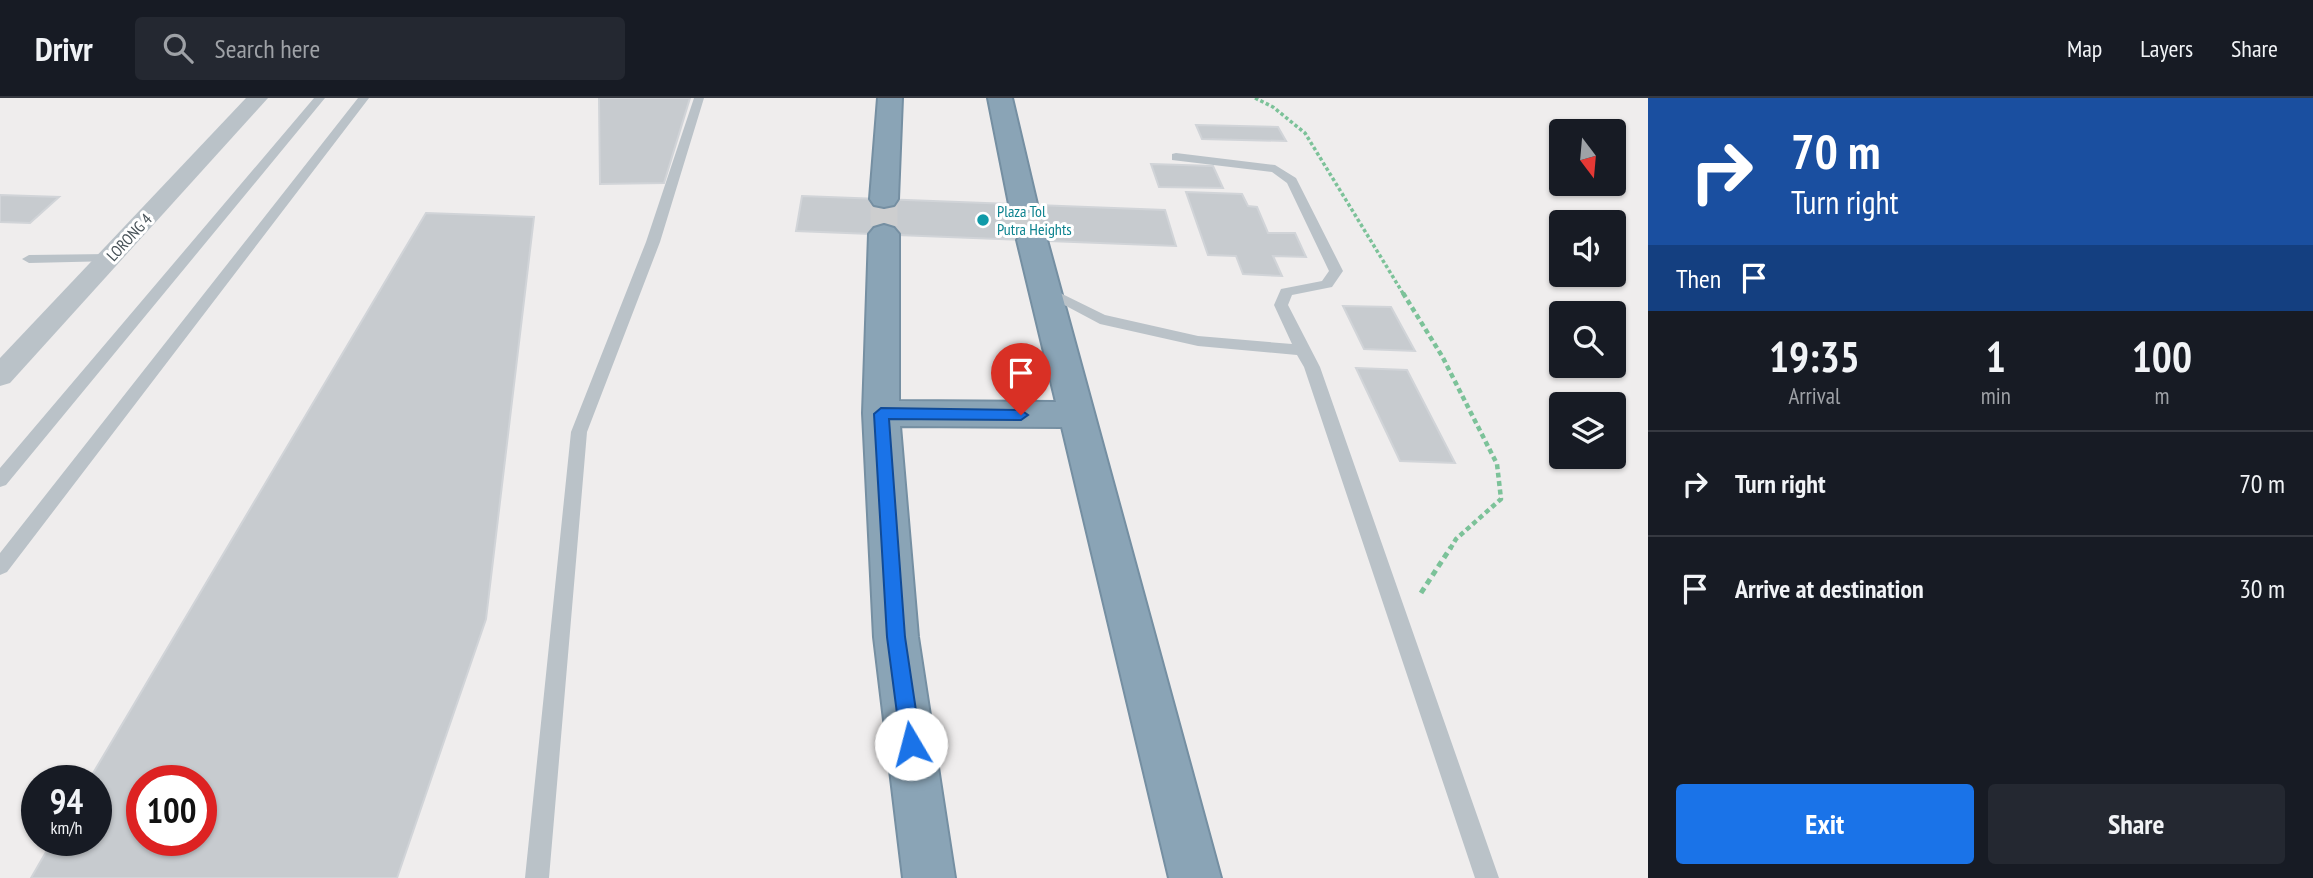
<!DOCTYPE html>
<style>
:root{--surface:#171b24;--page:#242831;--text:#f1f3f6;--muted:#9ea1a6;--line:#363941;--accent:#1a73e8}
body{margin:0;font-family:"PT Sans Narrow",sans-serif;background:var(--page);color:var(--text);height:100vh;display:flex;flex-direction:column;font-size:26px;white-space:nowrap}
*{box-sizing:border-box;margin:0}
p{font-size:23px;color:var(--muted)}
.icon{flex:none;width:38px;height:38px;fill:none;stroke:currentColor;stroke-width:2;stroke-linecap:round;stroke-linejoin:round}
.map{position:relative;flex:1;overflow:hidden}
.details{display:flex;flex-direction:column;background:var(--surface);width:665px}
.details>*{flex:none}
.guide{background:#1a4fa0;color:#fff;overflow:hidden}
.needle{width:46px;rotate:164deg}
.tools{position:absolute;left:1549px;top:21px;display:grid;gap:14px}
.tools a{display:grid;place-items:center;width:77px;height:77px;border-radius:7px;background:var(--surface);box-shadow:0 2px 5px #0004;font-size:35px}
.speed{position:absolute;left:21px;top:667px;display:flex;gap:14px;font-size:35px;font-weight:700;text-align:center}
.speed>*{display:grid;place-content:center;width:91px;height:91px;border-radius:50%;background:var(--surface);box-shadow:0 2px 5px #0004;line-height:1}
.speed small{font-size:18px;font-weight:400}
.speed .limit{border:10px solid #d22;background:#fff;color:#111}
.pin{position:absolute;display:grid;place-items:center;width:60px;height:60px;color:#fff;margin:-72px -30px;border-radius:50% 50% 50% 0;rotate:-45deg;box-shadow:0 0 7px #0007}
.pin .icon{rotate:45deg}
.me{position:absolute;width:77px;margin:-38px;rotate:352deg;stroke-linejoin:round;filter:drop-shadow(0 0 5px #0008)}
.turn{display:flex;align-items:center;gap:24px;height:147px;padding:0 28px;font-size:32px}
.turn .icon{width:91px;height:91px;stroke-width:2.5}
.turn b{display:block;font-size:49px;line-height:60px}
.then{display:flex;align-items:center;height:66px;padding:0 28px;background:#0003;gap:14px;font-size:26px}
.eta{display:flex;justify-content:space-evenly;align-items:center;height:119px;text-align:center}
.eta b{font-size:42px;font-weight:700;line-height:49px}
.button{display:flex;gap:14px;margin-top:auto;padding:14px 28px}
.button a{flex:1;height:80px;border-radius:7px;background:var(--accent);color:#fff;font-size:28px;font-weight:700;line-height:80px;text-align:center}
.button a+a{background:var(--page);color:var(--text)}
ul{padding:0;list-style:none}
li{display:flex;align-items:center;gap:21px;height:105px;padding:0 28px;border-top:2px solid var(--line)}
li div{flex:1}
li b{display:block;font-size:26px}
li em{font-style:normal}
header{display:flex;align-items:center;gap:42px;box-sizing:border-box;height:98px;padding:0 35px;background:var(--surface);border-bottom:2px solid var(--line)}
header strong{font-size:33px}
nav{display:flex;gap:38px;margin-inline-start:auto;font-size:24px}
.search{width:490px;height:63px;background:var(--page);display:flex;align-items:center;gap:18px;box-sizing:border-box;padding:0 24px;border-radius:7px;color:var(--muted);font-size:26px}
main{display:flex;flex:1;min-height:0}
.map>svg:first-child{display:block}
</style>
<header>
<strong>Drivr</strong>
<div class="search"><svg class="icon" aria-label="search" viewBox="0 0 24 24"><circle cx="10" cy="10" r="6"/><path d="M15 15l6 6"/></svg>Search here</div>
<nav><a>Map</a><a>Layers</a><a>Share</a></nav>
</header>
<main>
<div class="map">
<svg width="1648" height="780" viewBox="0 0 1648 780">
<rect width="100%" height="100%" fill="#efeded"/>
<!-- building -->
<path fill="#c7cbcf" stroke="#d1d4d8" stroke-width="2" fill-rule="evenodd" d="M599 0H690L664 85 600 86Z
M1196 27 1278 29 1286 43 1202 41Z
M1151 66 1213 68 1223 90 1159 89Z
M1186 94 1242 96 1248 108 1257 109 1268 135H1295L1306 159 1273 158 1282 178 1243 176 1236 158 1208 157Z
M0 97 59 99 30 125 0 124Z
M802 98 1165 112 1176 148 796 133Z
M426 115 534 119 486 521 397 780H31L53 742H96V682H89ZM142 682H201V742H142Z
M1343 208 1391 209 1415 253 1364 251Z
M1356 270 1407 272 1455 365 1400 363Z"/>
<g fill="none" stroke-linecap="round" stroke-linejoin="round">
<!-- motorway-tunnel -->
<path stroke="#cdcecf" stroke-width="27" stroke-dasharray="27 14" stroke-linecap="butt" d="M884 101V136
M1023 106 1032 142"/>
<!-- motorway casing -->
<g stroke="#758fa2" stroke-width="4">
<path id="motorway" d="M878 0H902L898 101 894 107 884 109 874 107 870 101Z
M988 0H1012L1037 106 1033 112 1023 114 1013 112 1009 106Z
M884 127 894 130 899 136V303L1056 304 1017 142 1022 136 1032 133 1042 136 1047 142 1221 780H1169L1062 329 900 328 918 539 955 780H903L874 539 863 315 869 136 874 130Z"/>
</g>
<!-- path-far2 -->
<path stroke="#7cc299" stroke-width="3.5" stroke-dasharray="3.5 2.5" stroke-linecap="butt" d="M1255 0 1273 9 1305 35 1404 197"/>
<!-- path-far1 -->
<path stroke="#7cc299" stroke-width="4.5" stroke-dasharray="5 3.5" stroke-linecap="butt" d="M1403 195 1442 258 1497 366 1501 401 1456 441 1450 451"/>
<!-- path -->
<path stroke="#7cc299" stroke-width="5" stroke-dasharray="6 4.5" stroke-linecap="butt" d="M1421 495 1451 449"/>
<!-- service -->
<path fill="#bac2c8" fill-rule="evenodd" d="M314 0H325L6 387 0 389V370Z
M358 0H369L7 474 0 477V455Z
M694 0H704L660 144 587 334 549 780H525L571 334 646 144Z
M1176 55 1275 67 1296 80 1343 173 1332 189 1292 197 1288 207 1320 269 1499 780H1475L1304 269 1297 257 1198 248 1100 226 1038 193 1045 189 1050 190 1105 217 1198 238 1292 246 1274 207 1281 191 1322 183 1329 173 1287 85 1272 74 1172 62V56Z
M109 156 114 157V163L29 165 22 161 29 157Z"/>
<!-- minor -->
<path fill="#bac2c8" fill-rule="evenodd" d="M246 0H268L10 285 0 288V260Z"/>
<!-- motorway -->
<use href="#motorway" fill="#8aa4b6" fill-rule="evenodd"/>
</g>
<!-- route -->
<path fill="#1a73e8" stroke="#114b97" stroke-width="2" d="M881 310 1021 312 1028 317 1021 322 889 321 905 539 921 646 918 653 911 656 904 653 901 646 887 539 874 316Z"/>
<!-- markers -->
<circle fill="#0f9aa8" stroke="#fff" stroke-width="2.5" cx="983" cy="122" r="7"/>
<g text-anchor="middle" stroke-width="6" stroke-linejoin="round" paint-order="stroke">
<!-- far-culture labels -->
<g font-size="16" fill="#0d838f" stroke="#fff" text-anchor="start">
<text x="997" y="119">Plaza Tol<tspan x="997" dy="18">Putra Heights</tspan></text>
</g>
<!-- far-street labels -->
<g font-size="16" fill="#475258" stroke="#fff">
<text transform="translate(129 139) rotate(-47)" y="6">LORONG 4</text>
</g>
</g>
</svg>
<div class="tools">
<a><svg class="needle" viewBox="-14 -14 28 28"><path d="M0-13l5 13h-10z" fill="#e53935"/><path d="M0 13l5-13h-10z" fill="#9ea1a6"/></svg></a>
<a><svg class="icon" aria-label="sound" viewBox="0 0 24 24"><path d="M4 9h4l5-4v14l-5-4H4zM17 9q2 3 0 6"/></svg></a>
<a><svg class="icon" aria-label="search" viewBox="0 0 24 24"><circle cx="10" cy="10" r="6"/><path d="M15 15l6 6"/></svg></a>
<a><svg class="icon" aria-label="layers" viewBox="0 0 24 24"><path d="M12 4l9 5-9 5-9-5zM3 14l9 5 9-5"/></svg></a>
</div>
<div class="speed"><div>94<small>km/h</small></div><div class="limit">100</div></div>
<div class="pin" style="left:1021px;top:317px;background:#d93025"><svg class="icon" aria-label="arrive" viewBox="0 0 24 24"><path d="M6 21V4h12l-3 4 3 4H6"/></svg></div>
<svg class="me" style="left:911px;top:646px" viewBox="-20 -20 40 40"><circle r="19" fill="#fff"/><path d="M0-13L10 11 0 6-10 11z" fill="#1a73e8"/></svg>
</div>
<section class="details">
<div class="guide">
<div class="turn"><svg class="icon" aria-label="right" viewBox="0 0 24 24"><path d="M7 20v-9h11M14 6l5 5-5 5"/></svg><div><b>70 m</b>Turn right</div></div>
<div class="then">Then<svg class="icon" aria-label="arrive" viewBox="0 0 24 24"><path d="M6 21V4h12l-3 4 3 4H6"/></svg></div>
</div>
<div class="eta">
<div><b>19:35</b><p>Arrival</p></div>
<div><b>1</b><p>min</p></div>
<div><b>100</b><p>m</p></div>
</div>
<ul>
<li><svg class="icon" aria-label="right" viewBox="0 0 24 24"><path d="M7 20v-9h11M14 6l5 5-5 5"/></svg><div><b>Turn right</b></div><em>70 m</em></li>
<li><svg class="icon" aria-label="arrive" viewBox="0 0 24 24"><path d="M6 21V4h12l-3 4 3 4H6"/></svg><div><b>Arrive at destination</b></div><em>30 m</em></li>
</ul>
<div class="button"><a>Exit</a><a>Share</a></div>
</section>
</main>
